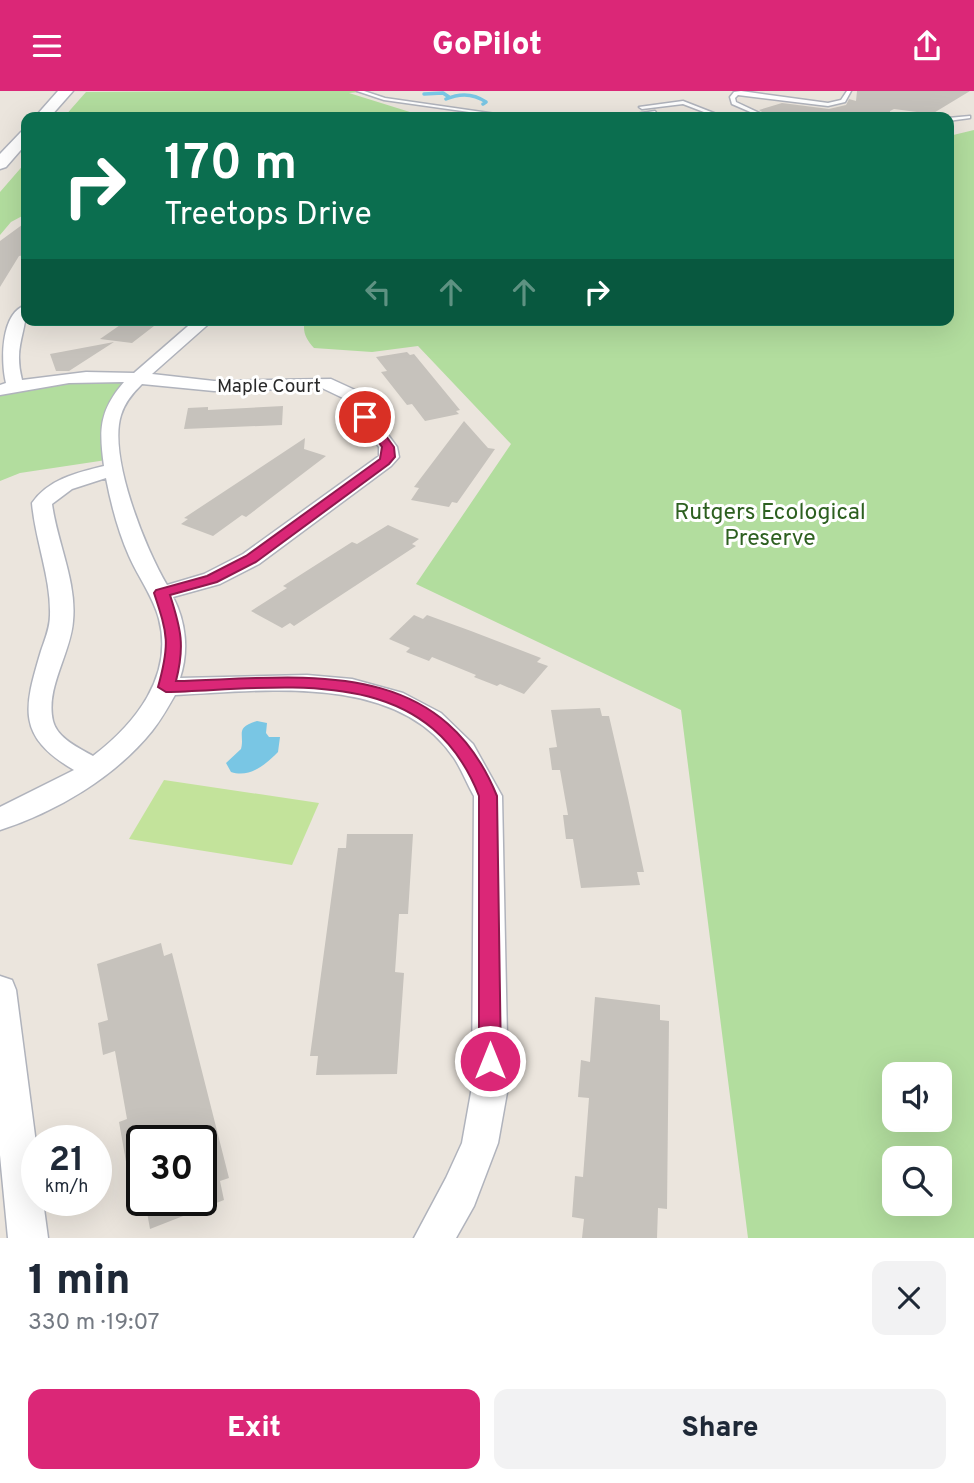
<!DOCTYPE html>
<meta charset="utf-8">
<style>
:root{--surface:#fff;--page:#f2f2f3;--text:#1f2937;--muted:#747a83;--accent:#db2777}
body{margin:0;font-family:Overpass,sans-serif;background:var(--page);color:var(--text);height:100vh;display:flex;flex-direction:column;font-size:26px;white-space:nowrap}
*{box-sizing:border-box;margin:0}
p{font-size:23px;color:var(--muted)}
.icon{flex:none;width:38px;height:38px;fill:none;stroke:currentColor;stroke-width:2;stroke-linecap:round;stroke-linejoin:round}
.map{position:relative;height:1147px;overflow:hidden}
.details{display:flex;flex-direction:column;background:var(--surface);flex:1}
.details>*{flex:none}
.guide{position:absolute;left:21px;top:21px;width:933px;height:214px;border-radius:14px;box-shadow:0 7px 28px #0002;background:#0b6e4f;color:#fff;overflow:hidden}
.fabs{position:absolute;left:882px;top:971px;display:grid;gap:14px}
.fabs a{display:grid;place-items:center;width:70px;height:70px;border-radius:14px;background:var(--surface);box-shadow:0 7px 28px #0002;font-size:35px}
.speed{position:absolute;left:21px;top:1034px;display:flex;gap:14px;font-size:35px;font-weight:700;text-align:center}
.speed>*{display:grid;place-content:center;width:91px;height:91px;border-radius:50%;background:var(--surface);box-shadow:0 7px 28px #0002;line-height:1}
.speed small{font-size:18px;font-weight:400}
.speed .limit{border:4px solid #111;border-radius:10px;background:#fff;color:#111}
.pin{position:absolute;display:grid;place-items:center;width:60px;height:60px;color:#fff;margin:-30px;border:4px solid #fff;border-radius:50%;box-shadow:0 2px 7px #0007}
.me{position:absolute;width:77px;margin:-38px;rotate:0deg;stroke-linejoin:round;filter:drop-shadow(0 0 5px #0008)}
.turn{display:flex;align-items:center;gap:24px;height:147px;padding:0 28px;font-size:32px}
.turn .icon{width:91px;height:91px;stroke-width:2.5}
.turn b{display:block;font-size:49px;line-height:60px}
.lanes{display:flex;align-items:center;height:66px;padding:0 28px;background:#0003;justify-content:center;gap:35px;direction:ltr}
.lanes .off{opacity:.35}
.round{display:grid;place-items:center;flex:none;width:74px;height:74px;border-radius:14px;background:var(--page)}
.overview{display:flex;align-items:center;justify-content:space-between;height:119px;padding:0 28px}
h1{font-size:42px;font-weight:800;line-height:52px}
.action{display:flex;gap:14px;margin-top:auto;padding:14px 28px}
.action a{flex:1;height:80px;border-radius:14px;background:var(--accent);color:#fff;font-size:28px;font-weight:800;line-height:80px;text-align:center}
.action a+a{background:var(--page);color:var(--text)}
header{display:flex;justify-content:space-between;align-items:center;height:91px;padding:0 28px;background:var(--accent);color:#fff;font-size:32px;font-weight:800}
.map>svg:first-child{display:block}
</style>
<header><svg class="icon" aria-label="menu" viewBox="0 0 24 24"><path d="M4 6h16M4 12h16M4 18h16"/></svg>GoPilot<svg class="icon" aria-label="share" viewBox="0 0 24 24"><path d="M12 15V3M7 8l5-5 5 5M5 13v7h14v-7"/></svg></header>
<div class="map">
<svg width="974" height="1147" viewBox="0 0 974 1147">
<rect width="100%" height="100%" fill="#ebe5dd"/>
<!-- green -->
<path fill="#b2dd9e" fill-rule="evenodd" d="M227 0H370L349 2 426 26H64L86 1Z
M974 39V1147H748L681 619 416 493 511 353 418 255 372 261 314 257C306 248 302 241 305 229H948L949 45ZM894 984H940V1029H894ZM894 1068H940V1113H894Z
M26 71V123L11 131 0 144V101Z
M138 287 125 300 113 368 20 382 0 390V299L15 295Z"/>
<!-- pitch -->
<path fill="#c3e39b" d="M164 689 319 712 292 774 129 748Z"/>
<!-- water -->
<path fill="#79c6e4" d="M257 630 267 632 266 642 269 646H280L278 661C265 674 250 687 231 681L226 672 241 658C245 643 234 637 257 630Z"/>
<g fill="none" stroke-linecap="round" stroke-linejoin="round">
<!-- stream -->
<path stroke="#79c6e4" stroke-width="3.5" d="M424 3 443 2 449 6
M446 8C460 2 473 2 486 11L483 13"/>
</g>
<!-- building -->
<path fill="#c6c2bc" d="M857 0H970L932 23 894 18 890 20V26H770L759 19 782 12 829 18 846 14 849 8 856 10Z
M26 131V164L19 165 0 196V150Z
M123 232 154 235 132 252 100 248Z
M114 251 69 280H56L50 263Z
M407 261 410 264 414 263 460 319 456 320 459 323 425 330 412 313 407 314 381 281 387 280 376 266Z
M283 315 282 334 184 338 188 317 208 316V319Z
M464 330 488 357 495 358 457 412 452 411 449 416 411 409 419 397 414 396Z
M305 347 304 358 326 365 246 426 242 424 213 445 181 433 188 428 184 427Z
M388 434 419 448 412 453 416 455 294 535 290 532 282 537 251 520 287 497 283 495 308 479 352 451 357 453Z
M414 524 423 528 427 524 471 540 541 567 537 571 548 575 524 603 500 593 497 595 474 586 476 584 432 566 429 570 406 561 410 557 389 548Z
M600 617 602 625H609L628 707 644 781H637L640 794 581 797 573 748H566L563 724H568L560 679H552L549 657 557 656 551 619Z
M347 743H413L408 823H399L395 881 404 882 397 983 316 984 318 965H310L338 757H346Z
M161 852 164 865 172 862 229 1087 220 1090 224 1109 150 1138 145 1110H201V1050H142V1098L131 1099 119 1031 127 1028 115 960 103 964 98 932 108 929 97 873Z
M595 906 660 914V929L669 930 667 1118 658 1117 657 1147H582L584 1128 572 1126 575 1085 583 1086 589 1007 578 1006 581 969 590 971Z"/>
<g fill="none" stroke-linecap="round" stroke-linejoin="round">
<!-- lane casing -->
<g stroke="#b0b3bc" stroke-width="3">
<path id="lane" d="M357 0H364L385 7 517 26H505L384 9Z
M741 0 828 12 841 9 847 0H851L845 11 828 15 738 4 735 7 736 11 768 26H762L732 13 730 6 734 1Z
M683 10 724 26H717L683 13 642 18 639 16Z
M655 20 657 23 626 26 629 24Z
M970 25V27L948 30V27Z"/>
</g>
<!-- street casing -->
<g stroke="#b0b3bc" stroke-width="3">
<path id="street" d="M26 214C27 243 13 254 22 289L86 281 134 282 195 229H213L152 283 214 290 331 288 355 299 397 356 399 366 391 375 259 473 220 493 173 506C186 531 189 560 180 587L307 584 352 588 403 602 441 622 473 653 502 705 508 996 498 1052 474 1115 456 1147H414L446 1087 462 1052 472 996 474 705C467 693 462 679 454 667 397 581 263 600 175 604 168 616 161 629 152 640 115 686 56 721 0 739V716L74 679C16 645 24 617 41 560 45 548 50 537 50 524 51 486 35 449 32 412 49 388 76 382 104 375 99 339 99 320 124 291L69 292 0 304V294L6 292C1 272 0 222 26 214ZM142 293 214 300 322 297 343 307 379 356V365L243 463 204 483 167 494C145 457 108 365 121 324 125 311 133 302 142 293ZM106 387C111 413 118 440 129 465 138 486 153 505 159 528 174 585 135 633 93 665 79 657 57 647 53 630 45 597 71 562 73 530 77 491 57 451 52 413L72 398Z
M0 885 12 889 16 899 37 1060V1110H43L48 1147H8L0 1064Z"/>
</g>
<!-- secondary casing -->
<g stroke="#b0b3bc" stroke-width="3">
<path id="secondary" d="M58 0H73L50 26H35Z
M26 39V53L6 76 0 78V63L21 41Z"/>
</g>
<!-- lane -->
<use href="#lane" fill="#fff" fill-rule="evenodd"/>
<!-- street -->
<use href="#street" fill="#fff" fill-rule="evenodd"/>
<!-- secondary -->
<use href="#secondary" fill="#fff" fill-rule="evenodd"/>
</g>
<!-- route -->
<path fill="#db2777" stroke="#8e194d" stroke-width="2" d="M361 323H370L394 356 395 366 389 373 256 471 217 491 170 504C181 538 185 555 176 590 301 587 439 562 497 705L501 970 498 977 490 980 482 977 479 970V705C426 569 282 598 166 601L158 596C170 553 168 544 154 502L156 499 207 485 246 465 380 368 382 356 360 326Z"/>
<g text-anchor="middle" stroke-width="6" stroke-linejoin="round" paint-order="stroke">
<!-- far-street labels -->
<g font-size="19" fill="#2a2a2a" stroke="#fff">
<text x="269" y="301">Maple Court</text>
</g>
<!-- park labels -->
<g font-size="23" fill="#2d6020" stroke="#fff">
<text x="770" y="428">Rutgers Ecological<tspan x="770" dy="26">Preserve</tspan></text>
</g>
</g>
</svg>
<div class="fabs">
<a><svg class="icon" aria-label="sound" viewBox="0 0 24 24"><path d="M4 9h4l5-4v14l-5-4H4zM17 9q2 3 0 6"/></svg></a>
<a><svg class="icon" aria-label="search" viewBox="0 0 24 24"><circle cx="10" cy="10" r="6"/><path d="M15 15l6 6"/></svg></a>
</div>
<div class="speed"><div>21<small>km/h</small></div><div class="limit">30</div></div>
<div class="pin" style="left:365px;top:326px;background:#d93025"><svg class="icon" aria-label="arrive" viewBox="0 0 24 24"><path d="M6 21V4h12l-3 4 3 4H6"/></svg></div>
<svg class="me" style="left:490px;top:970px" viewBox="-20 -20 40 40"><circle r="17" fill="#db2777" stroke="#fff" stroke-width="3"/><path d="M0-11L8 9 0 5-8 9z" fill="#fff"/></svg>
<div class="guide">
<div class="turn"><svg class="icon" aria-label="right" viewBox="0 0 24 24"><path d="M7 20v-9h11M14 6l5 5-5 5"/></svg><div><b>170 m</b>Treetops Drive</div></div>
<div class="lanes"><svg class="icon off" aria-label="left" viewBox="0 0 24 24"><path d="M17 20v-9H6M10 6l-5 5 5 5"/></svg><svg class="icon off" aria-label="ahead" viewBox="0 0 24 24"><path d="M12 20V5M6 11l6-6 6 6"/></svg><svg class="icon off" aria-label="ahead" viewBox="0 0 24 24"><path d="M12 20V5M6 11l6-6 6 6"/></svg><svg class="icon" aria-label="right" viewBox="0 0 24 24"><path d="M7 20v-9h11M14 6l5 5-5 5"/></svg></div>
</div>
</div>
<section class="details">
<div class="overview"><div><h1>1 min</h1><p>330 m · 19:07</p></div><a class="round"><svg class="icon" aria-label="close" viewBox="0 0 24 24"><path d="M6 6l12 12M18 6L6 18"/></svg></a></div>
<div class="action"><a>Exit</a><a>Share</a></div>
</section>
